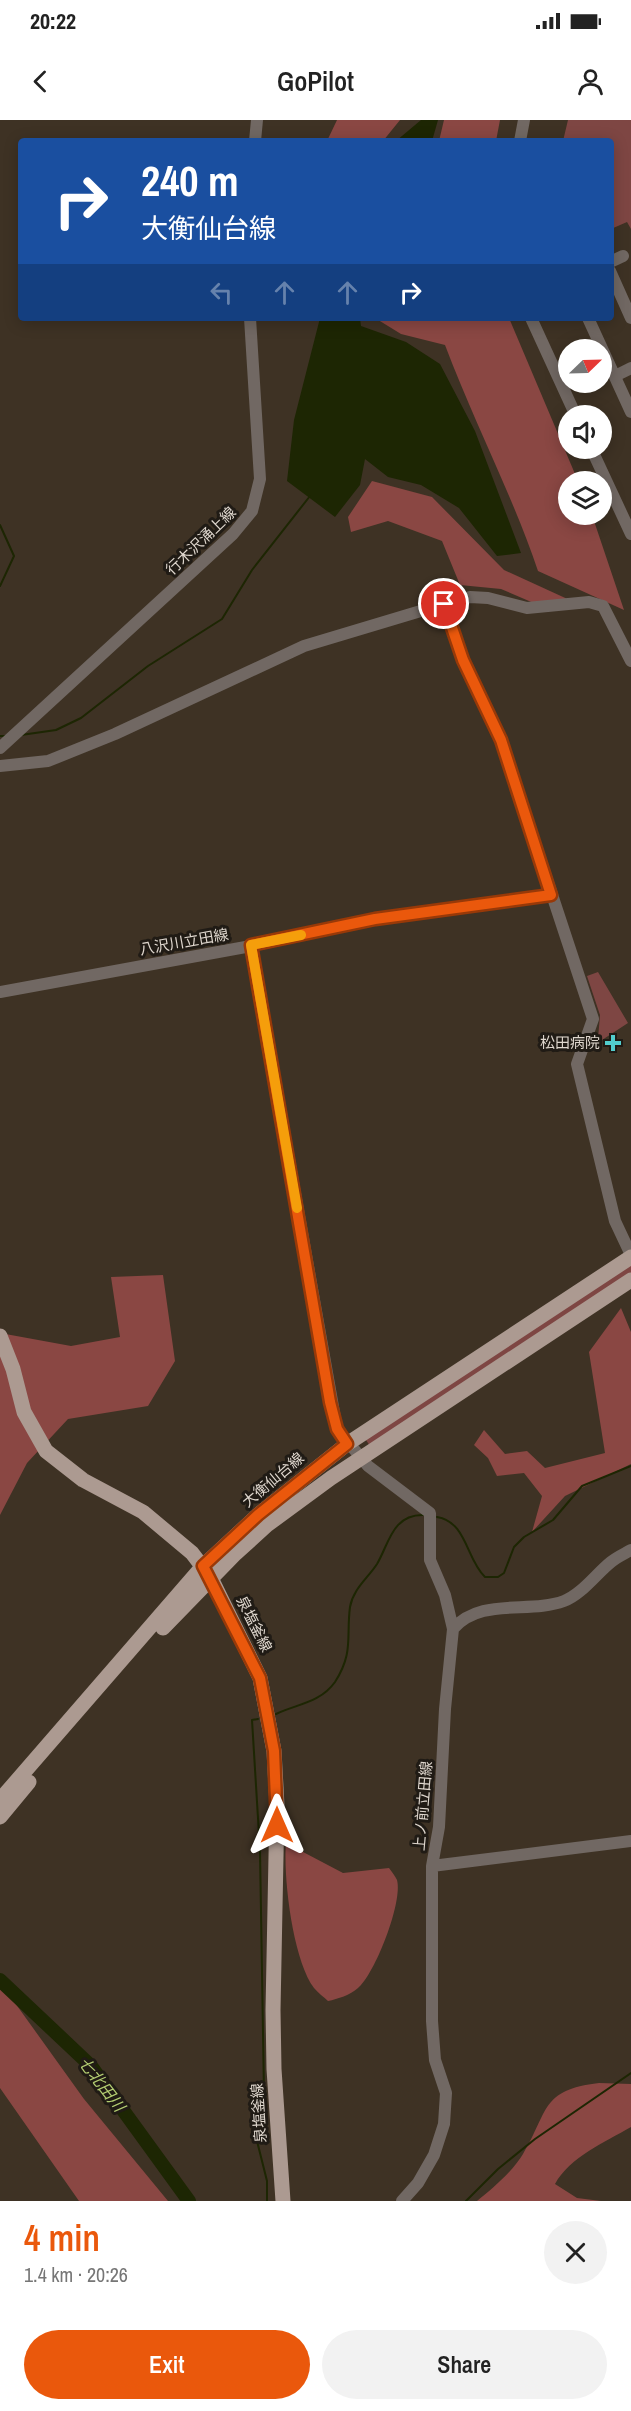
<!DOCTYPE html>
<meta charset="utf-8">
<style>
:root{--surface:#fff;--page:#f2f2f2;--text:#222;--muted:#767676;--accent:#ea580c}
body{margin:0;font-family:"Archivo Narrow","Noto Sans JP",sans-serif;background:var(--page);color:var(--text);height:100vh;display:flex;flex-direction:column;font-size:22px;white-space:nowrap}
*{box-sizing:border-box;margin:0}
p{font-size:20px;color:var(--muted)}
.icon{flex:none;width:33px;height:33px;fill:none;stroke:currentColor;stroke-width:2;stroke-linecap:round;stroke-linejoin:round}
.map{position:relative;height:2081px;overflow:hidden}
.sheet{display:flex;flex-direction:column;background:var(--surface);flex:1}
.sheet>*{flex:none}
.top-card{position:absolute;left:18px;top:18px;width:596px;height:183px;border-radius:6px;box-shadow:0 3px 15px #0003;background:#1a4fa0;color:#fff;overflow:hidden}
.needle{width:39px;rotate:67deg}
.fabs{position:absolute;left:558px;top:219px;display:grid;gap:12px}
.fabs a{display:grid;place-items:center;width:54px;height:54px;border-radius:50%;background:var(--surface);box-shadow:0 3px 15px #0003;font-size:30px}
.pin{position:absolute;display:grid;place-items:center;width:51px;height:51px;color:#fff;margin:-26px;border:3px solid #fff;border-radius:50%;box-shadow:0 2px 6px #0007}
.me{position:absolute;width:66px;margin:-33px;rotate:0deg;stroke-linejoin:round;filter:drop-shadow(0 0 4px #0008)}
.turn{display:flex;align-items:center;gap:21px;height:126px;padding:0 24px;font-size:27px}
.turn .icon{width:78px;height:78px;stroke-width:2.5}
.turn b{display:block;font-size:42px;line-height:51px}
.lanes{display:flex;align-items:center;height:57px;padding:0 24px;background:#0003;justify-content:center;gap:30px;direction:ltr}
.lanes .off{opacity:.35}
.round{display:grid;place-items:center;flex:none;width:63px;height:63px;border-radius:32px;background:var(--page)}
.head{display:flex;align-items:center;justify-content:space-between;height:102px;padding:0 24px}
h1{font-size:36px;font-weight:600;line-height:45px;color:var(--accent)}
.primary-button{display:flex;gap:12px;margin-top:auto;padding:12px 24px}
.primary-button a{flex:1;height:69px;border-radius:36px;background:var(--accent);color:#fff;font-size:24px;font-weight:600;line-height:69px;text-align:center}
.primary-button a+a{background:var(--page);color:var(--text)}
.status{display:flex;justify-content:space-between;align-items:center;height:42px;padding:0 30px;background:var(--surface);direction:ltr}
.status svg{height:16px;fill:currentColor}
header{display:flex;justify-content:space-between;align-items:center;height:78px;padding:0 24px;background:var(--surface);font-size:27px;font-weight:600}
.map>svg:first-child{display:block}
</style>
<div class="status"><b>20:22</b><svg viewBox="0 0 49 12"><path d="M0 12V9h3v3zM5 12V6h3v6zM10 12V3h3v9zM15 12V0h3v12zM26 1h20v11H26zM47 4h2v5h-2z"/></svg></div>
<header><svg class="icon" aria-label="back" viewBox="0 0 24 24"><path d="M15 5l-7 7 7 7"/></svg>GoPilot<svg class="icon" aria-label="person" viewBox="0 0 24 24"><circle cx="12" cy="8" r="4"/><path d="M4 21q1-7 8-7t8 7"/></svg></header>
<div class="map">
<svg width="631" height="2081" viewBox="0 0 631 2081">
<rect width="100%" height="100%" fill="#3e3224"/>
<!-- green -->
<path fill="#7e4643" d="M568 0H631V109L627 102 611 109 610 21H563Z
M598 852 628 903 602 920 598 919 600 895 587 856Z
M631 1144V1156L370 1326 364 1317Z"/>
<!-- forest -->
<path fill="#8a4743" d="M337 0H400L383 21H327Z
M444 0H500L496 21H439Z
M375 198H509L578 361 568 362V394L592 395 624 490 538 451C512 374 474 302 445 225L401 214Z
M372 361 432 377 504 450 574 482 536 484 501 469 460 465 442 421 388 401 351 412 348 397Z
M163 1155 175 1241 148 1286 68 1299 27 1343 0 1395V1213L71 1226 120 1217 111 1157Z
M621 1188 631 1212V1344L565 1376 532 1412 542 1376 524 1353 497 1356 488 1338 474 1325 484 1310 505 1334 527 1331 545 1348 605 1333 589 1232Z
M286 1723 343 1753 389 1748C392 1752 395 1756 397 1760 403 1782 375 1854 358 1868 350 1875 338 1879 328 1881 324 1877 318 1873 314 1868 293 1840 283 1758 286 1723Z
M0 1862 84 1979 168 2081H79L0 1968Z
M599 1963 631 1964V2007C605 2022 570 2037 555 2064L577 2078 601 2081H477C492 2069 513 2051 523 2034 549 1991 540 1970 599 1963Z"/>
<!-- water -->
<path fill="#1d2603" d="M421 0H438L432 21H396Z
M320 198H360L361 206 406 222 440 244 475 311 521 433 497 436 459 388 421 365 388 357 365 339 360 365 335 397 287 361 294 300Z"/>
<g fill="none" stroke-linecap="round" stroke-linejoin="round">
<!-- stream -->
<path stroke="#1d2603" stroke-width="2" d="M0 405 14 436 0 466
M21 615 56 610 81 598 148 546 222 499 252 450 310 376
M0 616H7
M437 1397C467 1402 466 1439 485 1457H498L504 1453 514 1427 524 1417 553 1400 582 1366 631 1346
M276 1594C297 1584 320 1583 335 1562 354 1532 346 1517 350 1487 353 1469 368 1458 377 1444 389 1424 392 1394 424 1395
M258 1599 252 1600 260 1731 264 1973 263 1994 256 2017 267 2061V2081
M466 2081 498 2049 535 2019 631 1953"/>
<!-- river -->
<path stroke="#1d2603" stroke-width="14" d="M0 1860 91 1946 189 2081"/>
<!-- minor -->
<path stroke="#716863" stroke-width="12" d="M255 21 257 0
M520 21 524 0
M610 142 623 136
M610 151 631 198
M531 198 576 296
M588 198 631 292
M615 256 631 248
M591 328 631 414
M444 484 470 477 488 478 527 488 589 482 603 486 631 541
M0 628 233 414 252 391 260 359 250 198
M0 646 48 641 115 614 304 526 444 484 463 540 501 620 593 899 577 944 615 1101 631 1135
M251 826 337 1309 368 1346 430 1393V1440L445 1475 453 1509 445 1589 439 1707 432 1746V1901L435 1940 446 1973 444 2004 434 2035 418 2063 402 2081
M0 872 251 826 375 799 551 775
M453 1509C480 1477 529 1494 564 1481 582 1474 596 1454 611 1442 617 1437 624 1434 631 1430
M432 1746 631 1721"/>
<!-- major -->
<path stroke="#ac9a91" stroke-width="15" d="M0 1216 13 1249 24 1292 46 1331 83 1360 143 1392 192 1433 211 1458 260 1558 274 1631 277 1685 273 1890 274 1949 283 2081
M163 1508 234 1435 267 1405 331 1358 631 1160
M0 1680 203 1446 258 1395 347 1324 631 1137
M0 1697 29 1662"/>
</g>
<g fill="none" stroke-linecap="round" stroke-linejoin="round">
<!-- route casing -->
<g stroke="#983908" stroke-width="15">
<path id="route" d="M277 1705 274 1631 260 1558 203 1446 258 1395 347 1324 337 1309 330 1282 251 825 375 799 551 775 501 620 463 540 444 484"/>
</g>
<!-- route -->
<use href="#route" stroke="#ea580c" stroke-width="10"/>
<!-- slow -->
<path stroke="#f59e0b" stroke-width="10" d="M297 1088 251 825 301 815"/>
</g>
<!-- markers -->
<path fill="#52cdcd" stroke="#201b15" stroke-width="2" d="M610 914h6v6h6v6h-6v6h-6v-6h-6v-6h6z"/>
<g text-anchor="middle" stroke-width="6" stroke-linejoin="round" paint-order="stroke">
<!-- street labels -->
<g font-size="15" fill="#dfd7ce" stroke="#201b15">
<text transform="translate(201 421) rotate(-44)" y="5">行木沢涌上線</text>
<text transform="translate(184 822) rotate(-10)" y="5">八沢川立田線</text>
<text transform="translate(273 1360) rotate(-40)" y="5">大衡仙台線</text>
<text transform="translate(254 1504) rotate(63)" y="5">泉塩釜線</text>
<text transform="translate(423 1686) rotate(-85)" y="5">上ノ前立田線</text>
<text transform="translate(259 1993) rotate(-94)" y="5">泉塩釜線</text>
</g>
<!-- poi labels -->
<g font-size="15" fill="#dfd7ce" stroke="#201b15" text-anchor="end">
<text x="600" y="928">松田病院</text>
</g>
<!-- water labels -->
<g font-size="16" font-style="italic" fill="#b4ce72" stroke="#201b15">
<text transform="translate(102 1964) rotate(52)" y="6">七北田川</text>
</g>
</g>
</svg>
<div class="fabs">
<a><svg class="needle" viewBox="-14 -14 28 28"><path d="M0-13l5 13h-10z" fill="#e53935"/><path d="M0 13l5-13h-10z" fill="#767676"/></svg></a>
<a><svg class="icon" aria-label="sound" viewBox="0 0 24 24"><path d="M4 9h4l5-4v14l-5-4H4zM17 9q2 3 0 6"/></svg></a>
<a><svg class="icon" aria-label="layers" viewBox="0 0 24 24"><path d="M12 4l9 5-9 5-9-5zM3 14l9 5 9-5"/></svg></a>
</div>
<div class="pin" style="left:444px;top:484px;background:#d93025"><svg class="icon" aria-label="arrive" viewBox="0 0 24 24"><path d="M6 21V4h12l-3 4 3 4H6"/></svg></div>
<svg class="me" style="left:277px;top:1705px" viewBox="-20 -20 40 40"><path d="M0-17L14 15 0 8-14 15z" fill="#ea580c" stroke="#fff" stroke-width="4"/></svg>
<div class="top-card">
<div class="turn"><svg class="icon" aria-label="right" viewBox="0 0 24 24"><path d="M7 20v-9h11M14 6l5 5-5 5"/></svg><div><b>240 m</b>大衡仙台線</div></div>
<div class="lanes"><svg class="icon off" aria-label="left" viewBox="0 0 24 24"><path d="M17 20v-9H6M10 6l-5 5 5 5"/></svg><svg class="icon off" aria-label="ahead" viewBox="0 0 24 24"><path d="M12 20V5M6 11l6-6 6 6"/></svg><svg class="icon off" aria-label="ahead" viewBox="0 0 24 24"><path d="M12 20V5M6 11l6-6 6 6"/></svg><svg class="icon" aria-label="right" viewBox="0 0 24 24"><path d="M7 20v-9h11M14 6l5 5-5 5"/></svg></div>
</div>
</div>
<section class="sheet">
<div class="head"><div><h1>4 min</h1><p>1.4 km · 20:26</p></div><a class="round"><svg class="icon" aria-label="close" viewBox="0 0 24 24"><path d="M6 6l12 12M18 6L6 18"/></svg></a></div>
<div class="primary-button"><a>Exit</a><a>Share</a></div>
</section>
